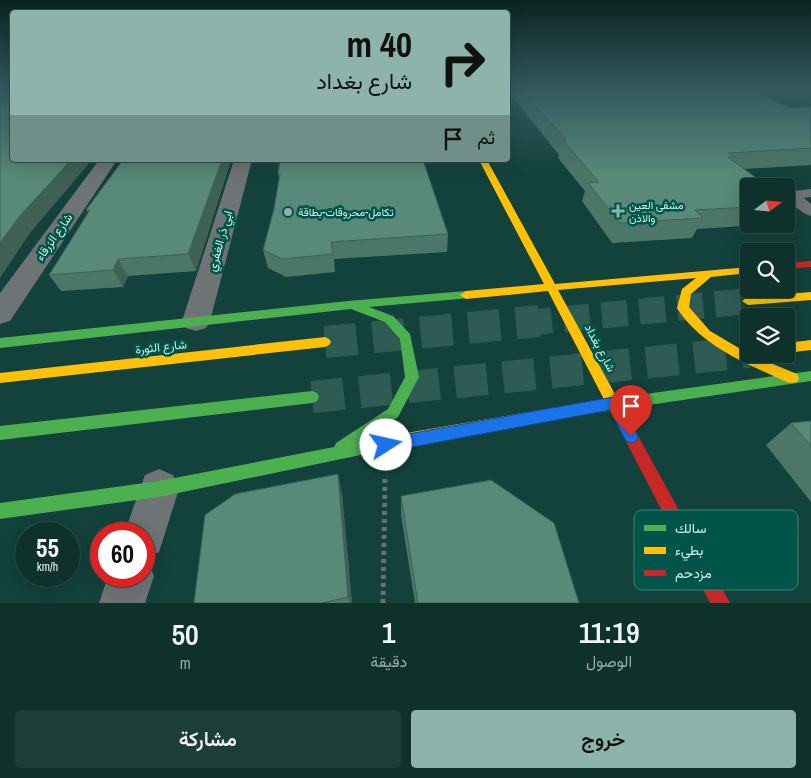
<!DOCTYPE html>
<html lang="ar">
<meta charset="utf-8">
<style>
:root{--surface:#0e312c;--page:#1c3d38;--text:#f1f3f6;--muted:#9ba9a9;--line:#2e4c48;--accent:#8db3ab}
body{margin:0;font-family:"Archivo Narrow",Vazirmatn,sans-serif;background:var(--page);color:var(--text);direction:rtl;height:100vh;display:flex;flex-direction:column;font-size:19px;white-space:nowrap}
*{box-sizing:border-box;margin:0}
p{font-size:16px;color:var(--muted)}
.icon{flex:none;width:28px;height:28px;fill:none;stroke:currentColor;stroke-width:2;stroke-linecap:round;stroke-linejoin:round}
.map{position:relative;height:603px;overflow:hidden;direction:ltr}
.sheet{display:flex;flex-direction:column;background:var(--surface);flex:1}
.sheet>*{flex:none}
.top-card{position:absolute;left:10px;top:10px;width:500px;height:152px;border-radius:5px;box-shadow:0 5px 20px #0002,0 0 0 1px var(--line);direction:rtl;background:#8db3ab;color:#111;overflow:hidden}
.needle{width:32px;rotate:74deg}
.controls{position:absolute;left:740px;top:178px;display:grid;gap:10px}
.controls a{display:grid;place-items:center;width:55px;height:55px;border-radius:5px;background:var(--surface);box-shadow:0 5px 20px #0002,0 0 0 1px var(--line);font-size:25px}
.speed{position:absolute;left:15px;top:522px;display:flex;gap:10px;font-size:25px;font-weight:700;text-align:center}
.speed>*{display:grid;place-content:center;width:65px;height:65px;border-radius:50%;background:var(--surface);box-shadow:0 5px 20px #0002,0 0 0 1px var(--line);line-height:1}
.speed small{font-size:12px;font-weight:400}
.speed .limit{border:8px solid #d22;background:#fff;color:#111}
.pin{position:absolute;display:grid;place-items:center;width:42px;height:42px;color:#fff;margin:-51px -21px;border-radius:50% 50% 50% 0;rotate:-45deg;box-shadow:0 0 5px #0007}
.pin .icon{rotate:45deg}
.me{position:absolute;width:55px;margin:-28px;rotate:80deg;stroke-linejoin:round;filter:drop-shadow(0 0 4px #0008)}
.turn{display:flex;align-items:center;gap:18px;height:105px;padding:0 15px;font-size:22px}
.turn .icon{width:65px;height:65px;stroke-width:2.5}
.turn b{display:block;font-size:35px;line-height:42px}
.then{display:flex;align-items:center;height:48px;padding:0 15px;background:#0003;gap:10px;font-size:19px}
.eta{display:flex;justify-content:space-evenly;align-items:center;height:85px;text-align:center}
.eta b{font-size:30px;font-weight:600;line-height:35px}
.action{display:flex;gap:10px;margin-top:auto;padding:10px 15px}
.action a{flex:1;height:58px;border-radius:5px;background:var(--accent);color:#111;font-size:20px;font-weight:600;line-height:58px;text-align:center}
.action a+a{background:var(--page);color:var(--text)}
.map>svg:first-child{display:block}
</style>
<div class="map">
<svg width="811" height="603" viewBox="0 0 811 603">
<rect width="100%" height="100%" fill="#13413b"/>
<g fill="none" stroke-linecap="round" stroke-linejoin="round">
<!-- highway-tunnel-far1 -->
<path stroke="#2f5b55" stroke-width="26" stroke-dasharray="26 12" stroke-linecap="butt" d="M526 323 748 301"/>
<!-- highway-tunnel -->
<path stroke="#2f5b55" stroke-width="32" stroke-dasharray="32 16" stroke-linecap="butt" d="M325 342 539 321
M312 397 749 352"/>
<!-- path -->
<path stroke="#627372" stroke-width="5" stroke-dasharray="4 4" stroke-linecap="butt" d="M383 603 385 479"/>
<!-- lane -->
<path fill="#6e7476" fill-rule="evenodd" d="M811 189V197L804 198 811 204V216L805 214 786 200 787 192Z"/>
<!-- street -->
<path fill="#6e7476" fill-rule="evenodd" d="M99 160H117L10 321 0 324V293Z
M234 160H252L210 321 206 328 196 331 186 328 182 321Z
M159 469 173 475 179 489 159 552 144 558V534H124L145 475Z
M144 559 147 560 154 576 145 603H99L108 576H144Z"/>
<!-- fast -->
<path fill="#4caf50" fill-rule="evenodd" d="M466 291 470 292 472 295 470 298 369 307 393 316 410 334 419 377 398 417 364 441 389 436 394 438 396 443 394 448 159 497 0 519V503L159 481 334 447 336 443 388 409 405 377 400 339 385 322 351 309 0 348V338L348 301Z
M811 371V381L581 415 576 413 574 409 576 405 581 403Z
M312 391 317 393 319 397 317 401 312 403 0 440V426Z"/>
<!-- slow -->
<path fill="#ffc107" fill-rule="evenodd" d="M479 160H487L555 284 749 267V273L711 277 691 294 689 307 710 331 749 354 797 374 799 378 797 382 792 383 787 382C747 364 701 346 677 308L682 289 696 278 558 290 622 407 620 411 615 413 610 411 548 291 466 299 460 295 466 291 544 284Z
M811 292V300L748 305 742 301 748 297Z
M325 337 329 339 331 342 329 345 325 347 0 383V373Z
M811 340V350L786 353V343Z
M581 403 586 405 588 409 586 413 581 415 389 450 384 448 382 443 384 438 389 436Z"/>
<!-- jam -->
<path fill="#c62828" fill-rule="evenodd" d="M811 261V267L786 269V263Z
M615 401 620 403 730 603H710L608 407 610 403Z"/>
</g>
<!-- wall -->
<path fill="#4c7668" d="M508 90H753L789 108 811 107V165L744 169 749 186V224H778L697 229 692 238 612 243 582 201 585 191 558 158 559 155 508 91Z
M231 160 196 271 128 276 123 287 61 291 49 275 88 212 86 210Z
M280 160 448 234 447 252 334 259 335 272 286 277 268 268 263 250 274 209 279 180 278 174Z
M786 200 792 204 786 213Z
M811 421V502L766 445 791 423Z
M342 494 352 603H194Z
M401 496 579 603H415L401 515Z"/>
<!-- shaded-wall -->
<path fill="#3e6055" d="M0 90H9L12 96 0 104Z
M71 160H92L30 233 0 278V243L19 217Z
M222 160H231L196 271 188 254Z
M118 259 128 276 123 287 113 270Z
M338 474 342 494 352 603H350L348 597Z"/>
<!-- building -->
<path fill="#588979" stroke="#3e6055" d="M6 90H12V160H71L19 217 0 243V104L5 99Z
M522 90H753L789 108 811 107V148L728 153 735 157H728L767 186H749V207L695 210 703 218 620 223 588 183 599 182 563 140H566Z
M123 160H222L188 254 118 259 113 270 49 275 90 210H86Z
M280 160H423L448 234 331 242 333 254 282 259 263 250 274 209 280 174H278Z
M786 200 792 204 786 205Z
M811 421V446L791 423Z
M338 474 348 597 322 603H194L205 515 235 494Z
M491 480 554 523 579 603H418L401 496Z"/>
<!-- sky -->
<linearGradient id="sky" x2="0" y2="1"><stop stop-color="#0a2420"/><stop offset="0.52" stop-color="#335a60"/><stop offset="1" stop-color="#335a60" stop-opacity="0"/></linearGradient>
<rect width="811" height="174" fill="url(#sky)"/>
<!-- route -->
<path fill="#1a73e8" stroke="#114b97" d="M613 397 618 399 636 432 638 436 636 441 631 443 626 441 610 410 386 452 380 450 378 445 380 440 386 438Z"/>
<!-- markers -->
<g fill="#8db3ab" stroke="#005449" stroke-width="2">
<path d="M615.5 203.5h5v5h5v5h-5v5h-5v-5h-5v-5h5z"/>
<circle cx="288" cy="212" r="5"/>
</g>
<g text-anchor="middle" stroke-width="5" stroke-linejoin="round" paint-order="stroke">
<!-- far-poi labels -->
<g font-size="11" fill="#cef0e8" stroke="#005449" text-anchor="start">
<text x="629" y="209">مشفى العين<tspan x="629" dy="13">والاذن</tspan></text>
<text x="298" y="216">تكامل-محروقات-بطاقة</text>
</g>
<!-- street labels -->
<g font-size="12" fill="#cef0e8" stroke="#005449">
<text transform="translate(54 237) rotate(-55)" y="4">شارع الزرقاء</text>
<text transform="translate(220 241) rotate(-74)" y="4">ابي ذر الغفري</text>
<text transform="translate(161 347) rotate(-6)" y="4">شارع الثورة</text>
<text transform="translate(600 348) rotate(62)" y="4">شارع بغداد</text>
</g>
</g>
<!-- legend -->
<rect x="634" y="510" width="164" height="80" rx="8" fill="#005449" stroke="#3e8379" stroke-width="1"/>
<rect x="644" y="525" width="22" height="6" fill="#4caf50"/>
<rect x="644" y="547" width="22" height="7" fill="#ffc107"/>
<rect x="644" y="570" width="22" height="6" fill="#c62828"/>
<g font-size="14" fill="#cef0e8">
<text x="675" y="533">سالك</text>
<text x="675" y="555">بطيء</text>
<text x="675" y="578">مزدحم</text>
</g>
</svg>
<div class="controls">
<a><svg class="needle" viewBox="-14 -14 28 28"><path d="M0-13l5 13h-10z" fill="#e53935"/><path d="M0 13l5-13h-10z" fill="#9ba9a9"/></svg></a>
<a><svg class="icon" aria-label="search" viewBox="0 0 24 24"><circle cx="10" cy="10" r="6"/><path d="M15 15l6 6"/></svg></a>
<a><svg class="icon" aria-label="layers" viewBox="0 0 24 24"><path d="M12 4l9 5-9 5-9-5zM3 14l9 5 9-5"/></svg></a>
</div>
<div class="speed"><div>55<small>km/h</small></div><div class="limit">60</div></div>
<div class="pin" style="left:631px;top:436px;background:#d93025"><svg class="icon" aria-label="arrive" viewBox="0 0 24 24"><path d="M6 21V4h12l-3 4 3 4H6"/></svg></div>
<svg class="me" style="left:386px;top:445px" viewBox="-20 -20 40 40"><circle r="19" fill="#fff"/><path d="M0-13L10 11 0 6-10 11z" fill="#1a73e8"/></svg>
<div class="top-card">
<div class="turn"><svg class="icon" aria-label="right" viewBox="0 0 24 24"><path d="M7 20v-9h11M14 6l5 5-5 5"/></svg><div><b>40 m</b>شارع بغداد</div></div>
<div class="then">ثم<svg class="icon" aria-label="arrive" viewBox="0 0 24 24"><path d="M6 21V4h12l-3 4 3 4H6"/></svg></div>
</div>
</div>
<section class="sheet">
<div class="eta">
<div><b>11:19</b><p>الوصول</p></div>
<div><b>1</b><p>دقيقة</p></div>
<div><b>50</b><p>m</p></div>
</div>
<div class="action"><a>خروج</a><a>مشاركة</a></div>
</section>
